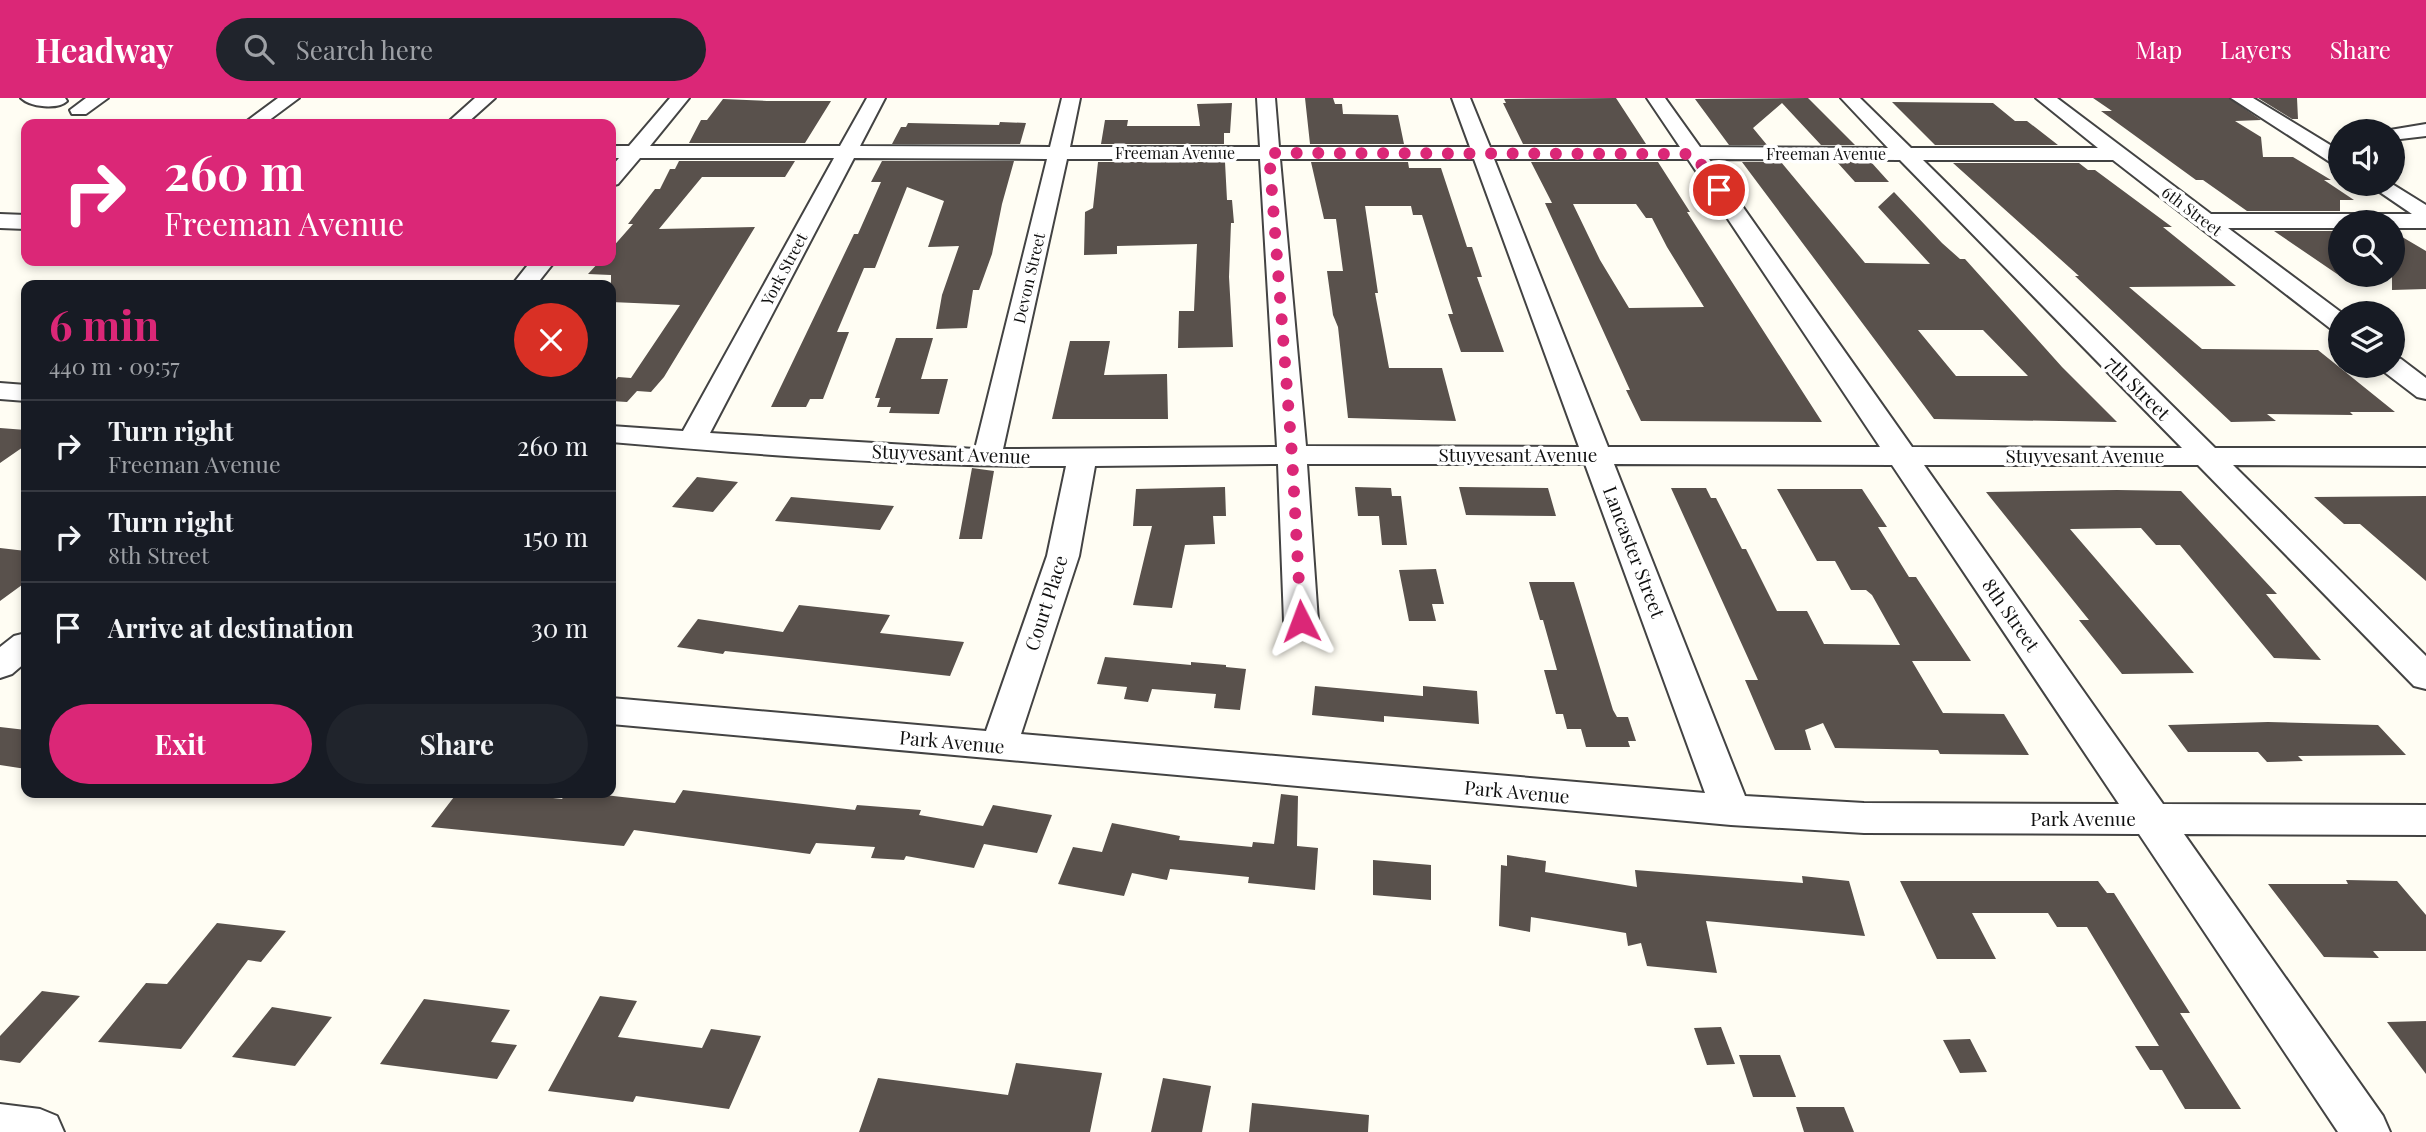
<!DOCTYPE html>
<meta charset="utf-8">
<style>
:root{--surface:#171b24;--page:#20242c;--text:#f1f3f6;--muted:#9ea1a6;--line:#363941;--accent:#db2777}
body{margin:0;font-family:"Playfair Display",serif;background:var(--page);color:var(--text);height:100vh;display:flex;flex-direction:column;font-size:26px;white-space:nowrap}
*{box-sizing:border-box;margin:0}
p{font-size:23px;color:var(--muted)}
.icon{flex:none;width:38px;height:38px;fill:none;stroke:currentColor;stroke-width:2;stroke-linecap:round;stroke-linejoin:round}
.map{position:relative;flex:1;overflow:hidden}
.sheet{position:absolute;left:21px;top:182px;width:595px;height:518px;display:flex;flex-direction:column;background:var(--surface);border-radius:14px;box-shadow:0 4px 10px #0003}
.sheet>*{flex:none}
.guide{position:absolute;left:21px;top:21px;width:595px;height:147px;border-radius:14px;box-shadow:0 4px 10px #0003;background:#db2777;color:#fff;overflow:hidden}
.controls{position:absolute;left:2328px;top:21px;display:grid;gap:14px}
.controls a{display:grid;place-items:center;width:77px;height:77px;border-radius:50%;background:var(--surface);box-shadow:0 4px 10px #0003;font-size:35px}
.pin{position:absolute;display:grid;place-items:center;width:60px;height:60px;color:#fff;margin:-30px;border:4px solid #fff;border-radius:50%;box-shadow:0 2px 7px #0007}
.me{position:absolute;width:77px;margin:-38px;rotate:357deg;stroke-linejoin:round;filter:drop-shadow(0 0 5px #0008)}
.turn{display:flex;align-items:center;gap:24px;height:147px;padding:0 28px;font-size:32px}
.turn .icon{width:91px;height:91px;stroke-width:2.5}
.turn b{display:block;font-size:49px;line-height:60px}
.round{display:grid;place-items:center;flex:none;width:74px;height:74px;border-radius:37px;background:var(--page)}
.head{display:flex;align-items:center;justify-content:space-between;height:119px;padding:0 28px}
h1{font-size:42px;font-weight:700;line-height:52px;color:var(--accent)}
.button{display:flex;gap:14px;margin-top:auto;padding:14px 28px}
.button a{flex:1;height:80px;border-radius:42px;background:var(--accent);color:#fff;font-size:28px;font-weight:700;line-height:80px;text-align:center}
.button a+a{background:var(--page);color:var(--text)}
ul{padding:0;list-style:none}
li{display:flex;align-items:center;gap:21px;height:91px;padding:0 28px;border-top:2px solid var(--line)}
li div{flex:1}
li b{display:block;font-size:26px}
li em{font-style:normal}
header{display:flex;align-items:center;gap:42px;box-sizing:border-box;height:98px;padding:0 35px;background:var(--accent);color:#fff}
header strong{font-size:33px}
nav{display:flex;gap:38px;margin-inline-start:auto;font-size:24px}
.search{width:490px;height:63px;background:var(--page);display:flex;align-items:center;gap:18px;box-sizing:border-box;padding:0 24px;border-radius:38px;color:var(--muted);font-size:26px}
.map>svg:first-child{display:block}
</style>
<header>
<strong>Headway</strong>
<div class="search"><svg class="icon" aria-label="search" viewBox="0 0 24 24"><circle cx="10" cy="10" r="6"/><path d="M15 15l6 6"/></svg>Search here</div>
<nav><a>Map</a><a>Layers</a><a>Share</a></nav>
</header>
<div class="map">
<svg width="2426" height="1034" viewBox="0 0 2426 1034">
<rect width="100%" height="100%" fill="#fffdf3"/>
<!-- building -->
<path fill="#59514c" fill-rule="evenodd" d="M1305 0H1333L1335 6H1342L1343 16 1398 17 1404 46H1310Z
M1616 0 1646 46H1523L1503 5H1506L1504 1Z
M1808 0 1855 47H1821L1782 5 1753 30 1767 47H1729L1695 1Z
M2093 0H2229L2261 22 2235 23 2261 39 2263 59H2293L2331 82H2324L2354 102H2340V113H2247L2203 82H2196L2101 13H2112Z
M2258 0H2297L2298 21H2292Z
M723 1 767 3H831L805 45H689L701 22H707Z
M1892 4 1993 5 2015 23H2027L2058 47H1935Z
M1232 5 1230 35H1224V46H1101L1105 22H1128L1127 28H1200L1197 6Z
M1000 24 1026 25 1020 46H892L901 29H906L908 25 999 27Z
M679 63H795L785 79H702L659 131 755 129 664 279 651 294 637 293 627 304 611 303V288L618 279 631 280 680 207 611 204V177L588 176 600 163H611V151L633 126H628L655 91H660L670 71H675Z
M882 63H1014L1002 106 992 156 979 192H973L967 230 936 231 942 197 959 148 928 149 944 103 907 89 875 170H864L837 234H849L823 301H810L806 309H771L854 136H858L881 84H871Z
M1098 64H1225L1227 102H1232L1234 125H1231L1229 179 1233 249 1178 250 1179 213H1194L1197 146 1117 148V156L1084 157 1085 114 1093 110Z
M1311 64H1408L1409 70H1441L1467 149H1472L1482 179H1477L1504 254H1461L1448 216H1453L1422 117H1413L1411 108H1365L1378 195H1375L1389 270H1442L1456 323 1348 320 1338 229 1333 217 1327 173H1343L1336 121H1324Z
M1531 64H1658L1690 114H1687L1822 324 1641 323 1626 292H1630L1545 105H1552ZM1573 106H1636L1646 120H1652L1667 149 1704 209 1629 210 1600 162Z
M1742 64H1781L1865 165 1930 166 1878 109 1894 94 1942 145 1960 161H1965L2062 269 2117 324 1934 321ZM1918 232H1983L2028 278H1956Z
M1837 64H1871L1889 84H1855Z
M1953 65H2079L2088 72H2095L2172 129H2163L2236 188 2129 189 2202 251 2318 252 2395 314H2350L2353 317 2267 316 2276 323 2231 324 2075 178H2079Z
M2274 133H2340V178Z
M2392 133 2426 153V191L2392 192Z
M896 240H933L921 281H948L939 316 889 315 891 309H877L880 300H875Z
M1070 243H1110L1104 277 1167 276 1168 321H1052Z
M0 330 26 332V347L0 365Z
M972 370 994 373 982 441H959Z
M697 379 738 384 713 414 672 409Z
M1225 389 1226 418H1213L1215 446 1185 447 1172 510 1133 507 1152 428H1133L1136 391Z
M1355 389 1391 390 1392 398H1401L1407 447H1382L1379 418H1358Z
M1459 389 1548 390 1556 418 1466 417Z
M1671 390H1706L1711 400H1716L1742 451H1746L1777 513H1807L1824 546 1900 547 1872 497 1866 492H1851L1835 463H1817L1777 391H1862L1887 429H1878L1909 479H1916L1971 563H1912L1943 615 2004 616 2029 657 1940 656 1938 652 1835 650 1823 625 1805 632 1811 652H1775L1745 582H1758Z
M2117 392 2181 393 2277 496H2266L2321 562 2274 560 2180 447H2156L2141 430 2070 431 2194 575 2122 576 2079 522H2089L1986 394Z
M2426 398V483L2360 426H2344L2314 399Z
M791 399 894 408 880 432 775 423Z
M0 450 26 453V484L0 503Z
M1436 471 1444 506H1432L1436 523H1409L1399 472Z
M1529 484H1574L1613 612 1617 619H1628L1636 643H1628L1630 649H1586L1581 631H1567L1563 616H1556L1544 572H1557L1543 522H1540Z
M799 507 890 517 880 535 964 544 950 578 725 553 723 556 677 549 698 521 783 534Z
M1105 559 1191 567V564L1226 567V569L1246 571 1240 612 1214 610 1216 596 1152 591 1148 604 1124 601 1127 589 1097 586Z
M1315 588 1423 598V588L1477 593 1479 626 1384 618V624L1312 617Z
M2268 624 2378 627 2406 657 2298 658 2303 663 2267 664 2258 654H2188L2168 627Z
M0 629 26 632V671L0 667Z
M683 692 855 712 857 707 921 712 919 717 983 728 993 707 1052 717 1037 755 984 746 974 770 906 758 904 762 871 760 875 749 816 745 810 756 634 732 624 748 431 729 457 695H508L562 701 566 695H587L675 705Z
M1281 696 1298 698 1297 748 1318 750 1315 792 1248 785 1249 779 1170 771 1167 782 1132 775 1124 798 1058 786 1073 749 1102 754 1112 725 1180 738 1179 742 1252 749 1253 744 1274 746Z
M1507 757 1546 763 1545 774 1637 789 1635 772 1803 785 1802 778 1849 783 1865 838 1706 823 1717 875 1647 868 1641 845 1628 848 1626 835 1531 819 1530 834 1499 828 1501 767 1507 768Z
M1373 762 1431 767V802L1373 797Z
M2346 782 2397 783 2426 817V853H2373L2379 860 2324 859 2268 786H2348Z
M1900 783H2098L2107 795H2114L2190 915H2180L2241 1011H2185L2162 972H2150L2135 948H2159L2087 829H2057L2048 815H1972L1996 861H1937Z
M217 825 286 833 261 864 248 862 181 951 98 944 146 885 167 886Z
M42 893 80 898 20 965 0 962V938Z
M600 898 637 903 618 939 702 950 711 931 761 938 729 1011 636 998 633 1004 548 993Z
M424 901 510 912 491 944 517 947 497 981 380 966Z
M272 909 332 919 295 968 232 959Z
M2426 923V976L2387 924Z
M1721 929 1735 966 1707 967 1694 930Z
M1970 941 1987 974 1960 975 1943 942Z
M1739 957H1780L1796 999H1753Z
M1016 965 1102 975 1090 1034H859L878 980 1008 997Z
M1163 980 1211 988 1202 1034H1151Z
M1252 1005 1369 1017 1368 1034H1249Z
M1796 1009H1844L1854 1034H1804Z"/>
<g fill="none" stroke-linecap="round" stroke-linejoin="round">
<!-- street casing -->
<g stroke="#434343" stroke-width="4">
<path id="street" d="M21 0H65L67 3C58 12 30 9 21 0Z
M86 0H108L86 16H72L70 12Z
M278 0H299L264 26H243Z
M475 0H495L466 26H446Z
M670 0H689L650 48H840L867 0H885L860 48 1050 49 1062 0H1080L1070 49H1260L1257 0H1275L1279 49H1470L1452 0H1470L1490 49H1680L1647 0H1665L1700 49 1888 50 1841 0H1860L1911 50H2098L2036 0H2057L2211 116H2412L2368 86H2392L2426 107V130H2392V124H2340V130H2228L2342 215 2340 233 2331 231 2113 62H1923L2215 350H2426V368L2233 367 2426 558V591L2414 588 2198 367H1924L2163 706 2426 707V737L2184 736 2383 1018 2390 1034H2338L2139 736 1864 735 1731 727 611 626V600L986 633 1047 458 1066 368C914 369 762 357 611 344V328L683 333 834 60H640L618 86 611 88V69L619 60H611V48H629ZM854 60 1047 61 975 351 710 335ZM1067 61H1260L1277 349 1003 351ZM1280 61H1474L1579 349 1306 348ZM1494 61H1688L1880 349H1608ZM1709 61 1900 62 2182 350 1912 349ZM1278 366 1284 523 1289 531 1301 534 1313 531 1318 523 1307 366H1585L1705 695 1021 636 1079 458 1095 368ZM1614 366 1892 367 2119 706 1864 705 1745 698Z
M2231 0H2253L2340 53V68L2333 66Z
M2426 26V38L2392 42V33H2384Z
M0 116 26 117V131L0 130Z
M531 163H555L536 187H512Z
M2392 259 2401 261 2426 280V301L2417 299 2383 273 2380 268H2392Z
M0 285 26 287V303L0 301Z
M26 535V564L12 576 0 580V549L14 538Z
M0 1006 40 1011 57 1018 64 1034H0Z"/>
</g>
<!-- street -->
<use href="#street" fill="#fff" fill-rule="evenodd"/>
</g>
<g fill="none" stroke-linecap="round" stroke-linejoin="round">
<!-- route -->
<path stroke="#db2777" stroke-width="12" stroke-dasharray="0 21.6" d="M1301 523 1292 357 1269 55 1694 56 1719 92"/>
</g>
<g text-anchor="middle" stroke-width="7" stroke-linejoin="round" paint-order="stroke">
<!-- far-street labels -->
<g font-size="16" fill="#101010" stroke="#fff">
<text x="1175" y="61">Freeman Avenue</text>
<text x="1826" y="62">Freeman Avenue</text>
<text transform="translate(2192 113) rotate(37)" y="6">6th Street</text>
<text transform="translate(784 171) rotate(-62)" y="6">York Street</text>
<text transform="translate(1029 180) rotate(-77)" y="6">Devon Street</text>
</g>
<!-- street labels -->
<g font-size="19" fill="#101010" stroke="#fff">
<text transform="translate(2138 290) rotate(45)" y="7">7th Street</text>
<text transform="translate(951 356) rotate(2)" y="7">Stuyvesant Avenue</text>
<text x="1518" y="364">Stuyvesant Avenue</text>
<text x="2085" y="365">Stuyvesant Avenue</text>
<text transform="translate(1634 454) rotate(69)" y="7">Lancaster Street</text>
<text transform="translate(1046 505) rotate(-72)" y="7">Court Place</text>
<text transform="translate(2011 517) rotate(55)" y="7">8th Street</text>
<text transform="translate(952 644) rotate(5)" y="7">Park Avenue</text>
<text transform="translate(1517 694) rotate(5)" y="7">Park Avenue</text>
<text x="2083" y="728">Park Avenue</text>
</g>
</g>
</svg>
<div class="controls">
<a><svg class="icon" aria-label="sound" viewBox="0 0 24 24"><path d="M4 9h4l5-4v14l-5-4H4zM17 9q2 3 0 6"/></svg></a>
<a><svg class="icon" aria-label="search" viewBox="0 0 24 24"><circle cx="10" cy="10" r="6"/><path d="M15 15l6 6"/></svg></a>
<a><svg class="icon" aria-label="layers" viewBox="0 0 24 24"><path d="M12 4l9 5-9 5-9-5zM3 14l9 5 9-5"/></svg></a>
</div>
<div class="pin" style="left:1719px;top:92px;background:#d93025"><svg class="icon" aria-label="arrive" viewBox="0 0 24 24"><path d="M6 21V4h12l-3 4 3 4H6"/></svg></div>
<svg class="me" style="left:1301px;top:523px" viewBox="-20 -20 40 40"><path d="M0-17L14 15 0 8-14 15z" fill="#db2777" stroke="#fff" stroke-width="4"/></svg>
<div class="guide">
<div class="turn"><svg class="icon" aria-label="right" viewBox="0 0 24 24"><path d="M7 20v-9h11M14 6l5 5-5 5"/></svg><div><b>260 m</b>Freeman Avenue</div></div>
</div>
<section class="sheet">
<div class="head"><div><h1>6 min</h1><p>440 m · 09:57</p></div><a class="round" style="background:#d93025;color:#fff"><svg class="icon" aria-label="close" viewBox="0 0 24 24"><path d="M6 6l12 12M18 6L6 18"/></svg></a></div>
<ul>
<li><svg class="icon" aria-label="right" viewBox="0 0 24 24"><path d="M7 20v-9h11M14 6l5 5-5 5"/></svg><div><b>Turn right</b><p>Freeman Avenue</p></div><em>260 m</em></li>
<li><svg class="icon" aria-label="right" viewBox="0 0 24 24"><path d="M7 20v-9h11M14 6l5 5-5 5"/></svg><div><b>Turn right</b><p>8th Street</p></div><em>150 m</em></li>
<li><svg class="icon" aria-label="arrive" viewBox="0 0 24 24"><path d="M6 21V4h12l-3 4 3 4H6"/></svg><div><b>Arrive at destination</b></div><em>30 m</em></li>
</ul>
<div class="button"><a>Exit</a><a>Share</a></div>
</section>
</div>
